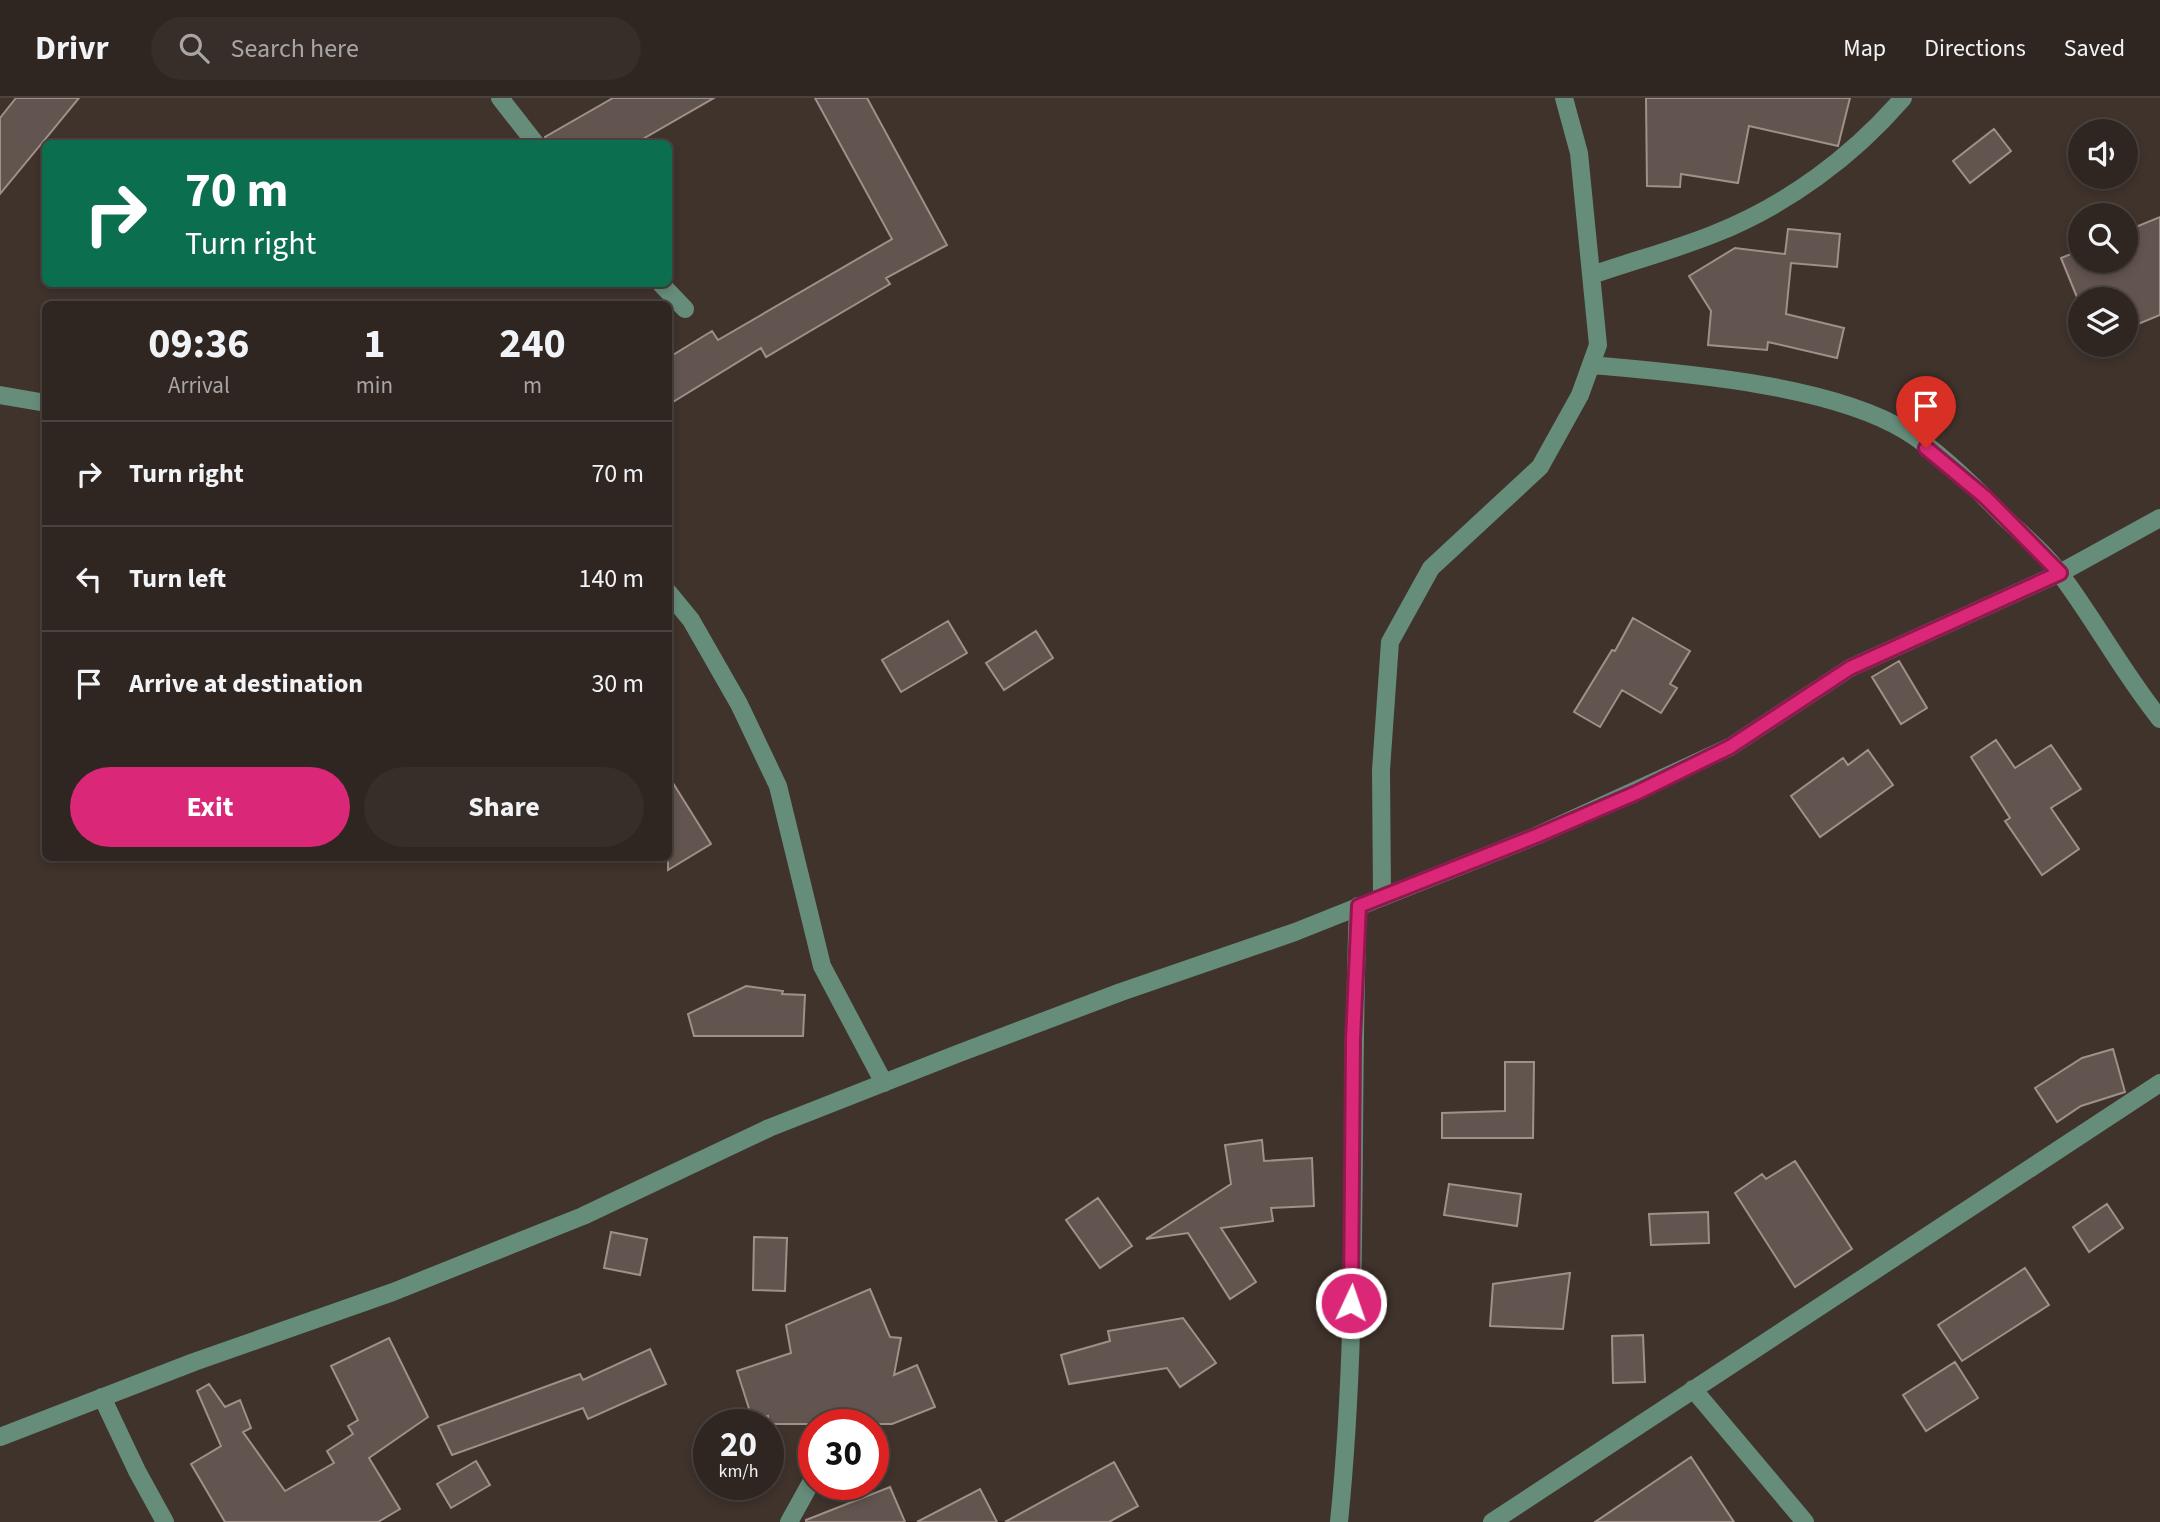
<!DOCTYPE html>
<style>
:root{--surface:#2f2621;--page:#372e2a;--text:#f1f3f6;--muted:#a7a5a5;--line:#4a433f;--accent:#db2777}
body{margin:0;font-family:"Source Sans 3",sans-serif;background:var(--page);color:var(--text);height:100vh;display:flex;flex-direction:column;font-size:26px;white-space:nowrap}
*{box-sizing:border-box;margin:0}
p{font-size:23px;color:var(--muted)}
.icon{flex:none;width:38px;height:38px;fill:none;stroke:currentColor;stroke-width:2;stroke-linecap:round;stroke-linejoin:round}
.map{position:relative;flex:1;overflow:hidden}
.drawer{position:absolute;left:42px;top:203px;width:630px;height:560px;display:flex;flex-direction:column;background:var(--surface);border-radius:10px;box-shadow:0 4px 10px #0003,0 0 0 2px var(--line)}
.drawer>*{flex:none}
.banner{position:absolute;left:42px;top:42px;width:630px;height:147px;border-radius:10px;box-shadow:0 4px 10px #0003,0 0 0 2px var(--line);background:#0b6e4f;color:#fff;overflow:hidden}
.fabs{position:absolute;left:2068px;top:21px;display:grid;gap:14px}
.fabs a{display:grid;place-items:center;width:70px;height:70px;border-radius:50%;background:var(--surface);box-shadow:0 4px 10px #0003,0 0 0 2px var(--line);font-size:35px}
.speed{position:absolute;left:693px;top:1311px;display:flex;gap:14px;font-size:35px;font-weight:700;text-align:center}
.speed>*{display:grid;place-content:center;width:91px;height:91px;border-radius:50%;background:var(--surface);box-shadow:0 4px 10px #0003,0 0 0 2px var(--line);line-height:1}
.speed small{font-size:18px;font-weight:400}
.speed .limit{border:10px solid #d22;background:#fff;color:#111}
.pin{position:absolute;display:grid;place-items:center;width:60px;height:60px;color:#fff;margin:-72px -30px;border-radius:50% 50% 50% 0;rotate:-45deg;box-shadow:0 0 7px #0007}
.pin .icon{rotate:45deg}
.me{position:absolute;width:77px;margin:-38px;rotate:3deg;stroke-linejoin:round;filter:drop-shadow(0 0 5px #0008)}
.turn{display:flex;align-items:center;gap:24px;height:147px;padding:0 28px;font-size:32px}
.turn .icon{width:91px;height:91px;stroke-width:2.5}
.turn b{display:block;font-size:49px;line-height:60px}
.eta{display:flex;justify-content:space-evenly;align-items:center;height:119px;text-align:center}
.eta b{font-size:42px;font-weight:700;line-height:49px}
.cta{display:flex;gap:14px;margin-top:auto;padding:14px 28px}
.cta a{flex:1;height:80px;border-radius:42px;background:var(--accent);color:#fff;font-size:28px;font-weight:700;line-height:80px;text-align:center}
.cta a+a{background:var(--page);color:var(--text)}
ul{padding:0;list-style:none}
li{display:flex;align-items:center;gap:21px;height:105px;padding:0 28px;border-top:2px solid var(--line)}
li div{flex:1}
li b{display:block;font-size:26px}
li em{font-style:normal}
header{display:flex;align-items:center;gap:42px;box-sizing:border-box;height:98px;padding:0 35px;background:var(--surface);border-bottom:2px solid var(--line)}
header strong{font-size:33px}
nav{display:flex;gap:38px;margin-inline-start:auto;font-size:24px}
.search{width:490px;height:63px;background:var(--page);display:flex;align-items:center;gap:18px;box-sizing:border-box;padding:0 24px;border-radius:38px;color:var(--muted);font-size:26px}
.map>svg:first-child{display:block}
</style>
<header>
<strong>Drivr</strong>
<div class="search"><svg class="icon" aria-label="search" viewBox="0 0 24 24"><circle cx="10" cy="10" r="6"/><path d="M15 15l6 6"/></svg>Search here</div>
<nav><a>Map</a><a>Directions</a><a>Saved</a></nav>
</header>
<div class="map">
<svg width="2160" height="1424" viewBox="0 0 2160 1424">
<rect width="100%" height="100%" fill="#3f332c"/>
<!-- building -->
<path fill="#62544e" stroke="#9f9089" stroke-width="2" d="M16 0H79L0 96V20Z
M613 0H714L634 46H547L545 39Z
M815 0H867L947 147 886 180 890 186 766 259 761 250 668 307V260L712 233 718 242 892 141Z
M1646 0H1850L1838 48 1749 28 1738 85 1681 76 1680 89 1647 88Z
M1994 31 2011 53 1970 85 1953 63Z
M2160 119V217L2126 231V201H2081V209L2061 160 2081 152V163H2126V133Z
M1788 131 1840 136 1837 169 1791 165 1786 216 1844 230 1837 260 1768 244 1767 252 1708 247 1711 213 1689 178 1735 150 1785 156Z
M1633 520 1690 553 1670 586 1677 590 1661 615 1622 592 1600 629 1574 614 1612 552 1615 553Z
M948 523 967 555 901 594 882 562Z
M1036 533 1053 560 1004 592 986 565Z
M1899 563 1927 610 1901 626 1872 579Z
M1996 642 2015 670 2051 647 2081 691 2051 710 2079 751 2042 777 2005 723 2010 720 1971 659Z
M1868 652 1893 687 1820 739 1791 698 1843 660 1848 667Z
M668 677 711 746 668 772Z
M746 888 783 893 782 896 805 897 803 938H694L688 916Z
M2113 951 2125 994 2081 1008 2057 1024 2035 990 2082 960Z
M1505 964H1534L1533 1040H1442V1015L1505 1013Z
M1262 1042 1264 1063 1312 1060 1314 1108 1271 1110 1273 1123 1221 1130 1256 1184 1230 1201 1188 1135 1146 1141 1231 1086 1225 1047Z
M1795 1063 1852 1151 1795 1189 1735 1095 1762 1076 1766 1081Z
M1449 1086 1521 1096 1517 1128 1444 1117Z
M1098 1100 1132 1148 1100 1170 1066 1122Z
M2107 1106 2123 1130 2089 1154 2073 1129Z
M1708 1114 1709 1145 1651 1147 1649 1116Z
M611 1134 647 1141 640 1177 604 1170Z
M754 1139 787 1140 785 1193 753 1192Z
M2025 1170 2049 1207 1962 1263 1938 1227Z
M1570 1175 1563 1231 1490 1228 1493 1186Z
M870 1191 890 1239 901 1240 894 1277 917 1267 935 1309 892 1326H768V1318L753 1323 737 1273 791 1255 786 1227Z
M1183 1220 1216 1265 1180 1289 1167 1270 1069 1286 1061 1257 1110 1243 1108 1233Z
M1643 1237 1645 1284 1613 1285 1612 1238Z
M389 1240 428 1319 369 1360 400 1411 378 1424H225L191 1366 221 1348 197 1293 209 1286 225 1309 240 1302 251 1330 243 1334 285 1393 334 1365 327 1353 353 1336 348 1328 358 1322 331 1268Z
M650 1251 666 1286 588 1321 583 1310 452 1357 438 1328 580 1276 583 1282Z
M1955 1264 1978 1300 1926 1333 1903 1297Z
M1691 1359 1734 1424H1595Z
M476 1363 490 1387 451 1410 437 1386Z
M1114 1364 1138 1408 1109 1424H1005Z
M890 1389 905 1424H806V1422Z
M980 1391 997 1424H917Z"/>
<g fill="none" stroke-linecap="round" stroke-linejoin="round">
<!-- minor -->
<path stroke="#668c7a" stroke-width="18" d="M500 0 536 46
M1592 177C1632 163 1674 152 1714 136 1787 107 1852 59 1903 0
M661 186 685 211
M1591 267C1681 275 1829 286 1906 333 1936 351 1980 394 2005 420 2024 438 2046 456 2061 477 2096 524 2123 575 2160 621
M0 297 46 305
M668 494 691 522 739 606 778 688 822 868 884 985
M1382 798 1381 672 1390 544 1431 470 1540 369 1580 297 1598 247 1579 55 1564 0
M1693 1291 1805 1424
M102 1299 137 1373 165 1424
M0 1339 194 1264 393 1194 583 1118 769 1030 957 956 1121 894 1295 834 1536 738 1730 649 1850 570 2060 475 2160 420
M789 1424 814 1379
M1339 1424C1360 1219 1350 1013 1358 808
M1492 1424 2160 985"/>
</g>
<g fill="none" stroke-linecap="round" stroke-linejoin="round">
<!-- route casing -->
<g stroke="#8e194d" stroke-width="18">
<path id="route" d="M1351 1205 1353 941 1359 808 1536 738 1636 695 1730 649 1850 570 2060 475 1986 400 1926 350"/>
</g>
<!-- route -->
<use href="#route" stroke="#db2777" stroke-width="12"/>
</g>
</svg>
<div class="fabs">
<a><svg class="icon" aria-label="sound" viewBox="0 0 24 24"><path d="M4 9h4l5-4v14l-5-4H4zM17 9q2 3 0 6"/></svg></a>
<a><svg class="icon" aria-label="search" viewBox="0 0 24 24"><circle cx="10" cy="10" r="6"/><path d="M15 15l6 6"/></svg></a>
<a><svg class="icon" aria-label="layers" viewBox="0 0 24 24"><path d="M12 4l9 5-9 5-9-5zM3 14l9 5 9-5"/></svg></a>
</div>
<div class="speed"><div>20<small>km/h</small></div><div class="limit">30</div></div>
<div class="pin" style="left:1926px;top:350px;background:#d93025"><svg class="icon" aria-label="arrive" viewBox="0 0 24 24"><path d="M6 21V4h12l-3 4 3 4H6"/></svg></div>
<svg class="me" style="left:1351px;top:1205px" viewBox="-20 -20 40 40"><circle r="17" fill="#db2777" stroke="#fff" stroke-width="3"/><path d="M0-11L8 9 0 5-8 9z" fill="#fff"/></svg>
<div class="banner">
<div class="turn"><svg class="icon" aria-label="right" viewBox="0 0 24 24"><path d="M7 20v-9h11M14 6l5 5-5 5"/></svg><div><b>70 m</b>Turn right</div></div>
</div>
<section class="drawer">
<div class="eta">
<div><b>09:36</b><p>Arrival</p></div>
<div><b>1</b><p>min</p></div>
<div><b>240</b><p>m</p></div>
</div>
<ul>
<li><svg class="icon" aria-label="right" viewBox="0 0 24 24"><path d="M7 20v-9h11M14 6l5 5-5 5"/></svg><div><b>Turn right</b></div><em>70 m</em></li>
<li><svg class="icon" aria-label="left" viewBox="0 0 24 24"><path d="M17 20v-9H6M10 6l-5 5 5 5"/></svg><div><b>Turn left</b></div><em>140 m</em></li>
<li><svg class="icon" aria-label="arrive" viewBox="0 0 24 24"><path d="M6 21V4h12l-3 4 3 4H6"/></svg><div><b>Arrive at destination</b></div><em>30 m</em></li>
</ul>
<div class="cta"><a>Exit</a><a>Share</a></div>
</section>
</div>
